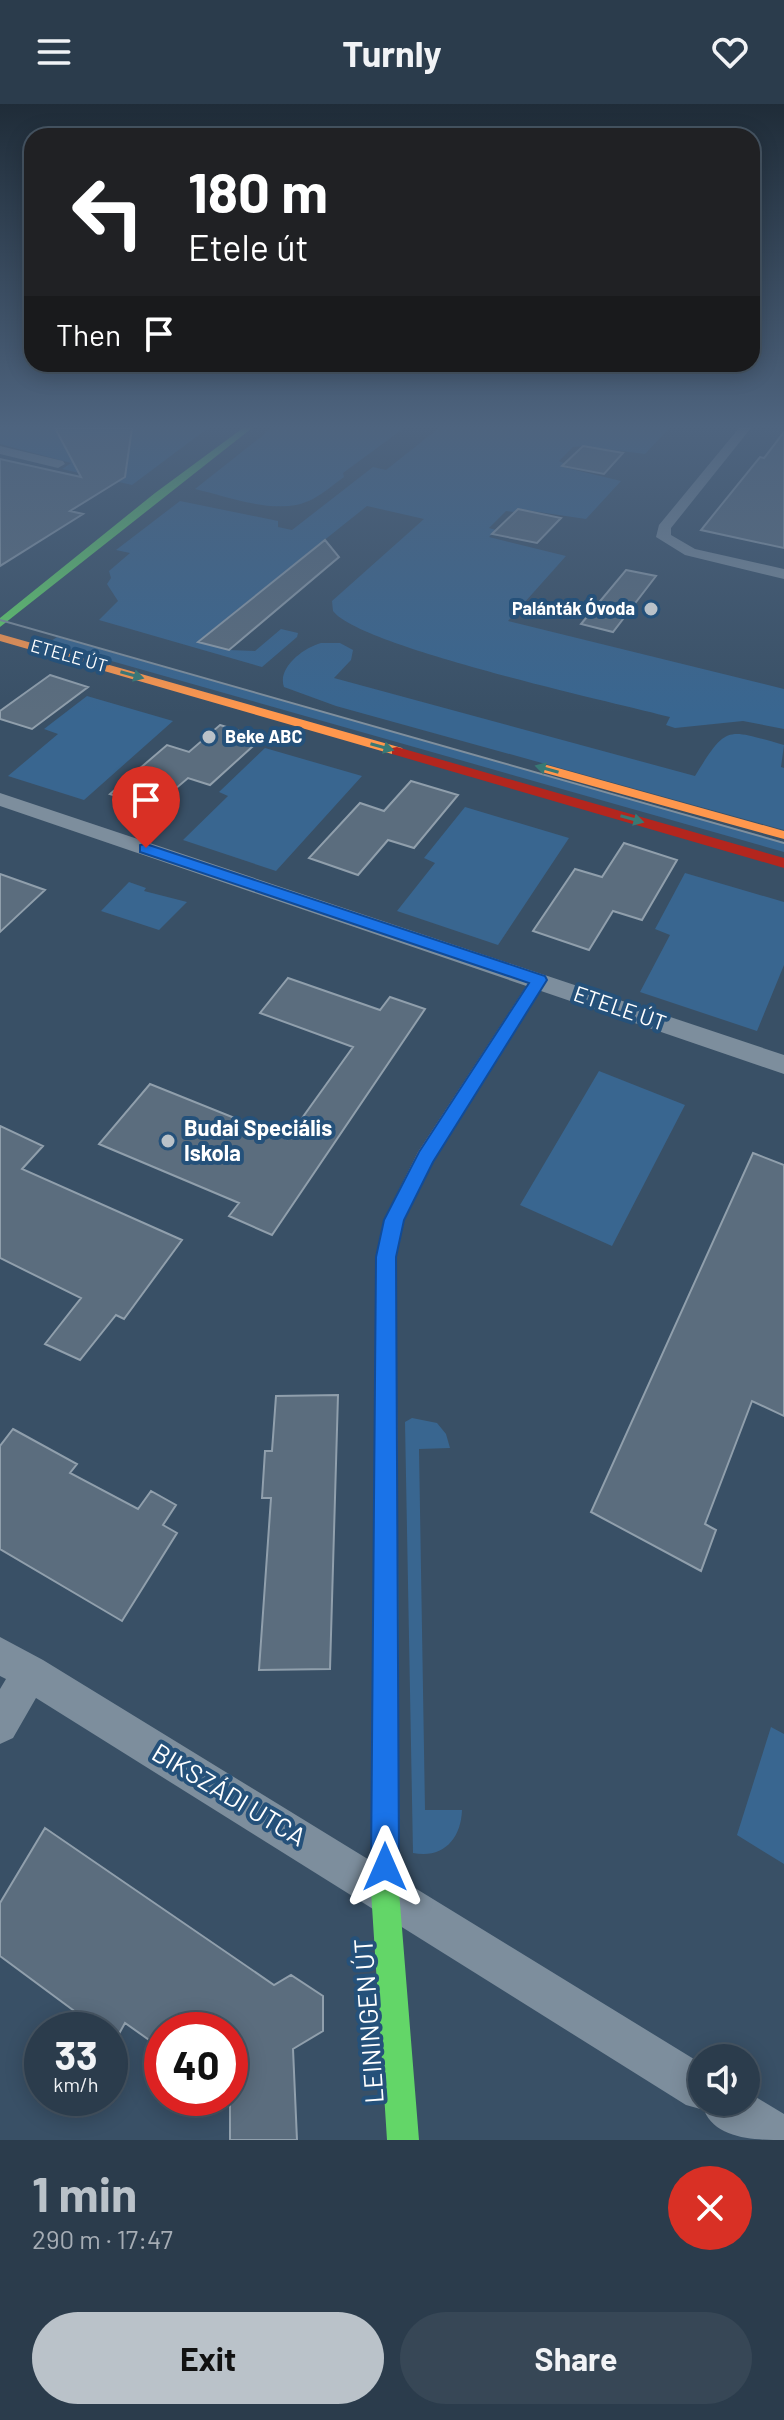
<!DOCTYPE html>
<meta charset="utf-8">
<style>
:root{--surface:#2b3c4c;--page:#374756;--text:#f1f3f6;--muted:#a6adb5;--line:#475664;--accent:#bac2c9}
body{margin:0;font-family:Barlow,sans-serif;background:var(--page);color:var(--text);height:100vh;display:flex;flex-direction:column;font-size:30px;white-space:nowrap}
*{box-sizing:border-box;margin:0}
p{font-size:26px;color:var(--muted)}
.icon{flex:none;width:44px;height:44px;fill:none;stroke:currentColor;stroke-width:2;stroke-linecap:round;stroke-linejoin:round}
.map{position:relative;height:2036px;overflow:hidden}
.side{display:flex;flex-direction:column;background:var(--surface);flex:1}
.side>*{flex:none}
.guide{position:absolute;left:24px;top:24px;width:736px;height:244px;border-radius:24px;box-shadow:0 4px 20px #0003,0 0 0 2px var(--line);background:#202124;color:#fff;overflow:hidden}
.buttons{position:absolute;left:688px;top:1940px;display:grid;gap:16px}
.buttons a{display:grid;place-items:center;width:72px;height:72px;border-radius:50%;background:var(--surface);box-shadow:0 4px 20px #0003,0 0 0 2px var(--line);font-size:40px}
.speed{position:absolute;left:24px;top:1908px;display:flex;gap:16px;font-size:40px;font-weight:700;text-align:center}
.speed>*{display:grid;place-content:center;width:104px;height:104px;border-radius:50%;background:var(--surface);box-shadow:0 4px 20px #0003,0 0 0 2px var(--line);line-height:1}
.speed small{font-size:20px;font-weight:400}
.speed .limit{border:12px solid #d22;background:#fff;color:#111}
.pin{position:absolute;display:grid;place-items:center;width:68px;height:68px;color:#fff;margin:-82px -34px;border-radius:50% 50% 50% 0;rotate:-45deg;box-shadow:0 0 8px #0007}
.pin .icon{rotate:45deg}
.me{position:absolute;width:88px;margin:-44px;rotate:0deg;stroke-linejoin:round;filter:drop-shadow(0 0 6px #0008)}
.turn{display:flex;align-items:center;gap:28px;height:168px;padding:0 32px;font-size:36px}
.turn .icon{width:104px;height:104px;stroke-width:2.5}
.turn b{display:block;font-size:56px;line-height:68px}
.then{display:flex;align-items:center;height:76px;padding:0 32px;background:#0003;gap:16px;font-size:30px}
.round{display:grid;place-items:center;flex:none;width:84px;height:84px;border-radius:42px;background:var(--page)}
.head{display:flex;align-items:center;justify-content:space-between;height:136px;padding:0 32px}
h1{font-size:48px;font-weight:700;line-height:60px;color:var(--accent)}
.action{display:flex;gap:16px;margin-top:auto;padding:16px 32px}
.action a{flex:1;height:92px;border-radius:48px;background:var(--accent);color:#111;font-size:32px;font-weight:700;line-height:92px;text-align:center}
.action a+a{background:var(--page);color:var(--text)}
header{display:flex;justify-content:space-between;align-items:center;height:104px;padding:0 32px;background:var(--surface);font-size:36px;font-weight:700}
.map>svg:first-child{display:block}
</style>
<header><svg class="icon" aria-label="menu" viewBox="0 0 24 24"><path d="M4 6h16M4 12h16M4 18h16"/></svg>Turnly<svg class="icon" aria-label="heart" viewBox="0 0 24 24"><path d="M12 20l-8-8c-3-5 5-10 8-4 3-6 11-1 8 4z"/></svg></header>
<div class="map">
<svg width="784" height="2036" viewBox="0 0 784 2036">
<rect width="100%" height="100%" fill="#395066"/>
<!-- green -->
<path fill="#396690" d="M0 324H208L132 381 62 365 71 359 0 340Z
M272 324H404L343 369 344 373C334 380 324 389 313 395 279 413 230 393 195 385Z
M439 324H669L645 350 583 342 573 343 559 357 565 360 563 363 621 377 586 415 518 405 514 408 506 407 489 424 496 426 489 433 566 452 508 517 784 585V625L743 617 675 624 666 621 670 613C613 598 360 543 333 507L332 497 424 415 367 402 198 537 229 546 255 547 281 525 298 529 297 533 262 563 99 516 118 497 107 480 111 474 109 467 130 449 116 446 180 397 278 417V423L292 426 373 363 386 366Z
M57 533 784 738V748L48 539Z
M321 539H340L353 546 351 556 334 574 695 672C727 620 726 625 784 641L781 663 784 664V726L336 602 284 583C277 564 303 544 321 539Z
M87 592 173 617 84 696 8 672 58 630 44 625Z
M265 644 362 672 276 767 183 736 228 692 219 688Z
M465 703 569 734 498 841 397 807 435 759 424 754Z
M685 769 784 798V861L757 927 640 888 670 831 655 825Z
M129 778 146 784 144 787 187 798 159 826 101 807Z
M599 967 685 1001 612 1142 520 1101Z
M412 1314 437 1319 446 1330 450 1344 419 1345 425 1706H462C461 1735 443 1755 413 1749L405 1318Z
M771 1623 784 1630V1760L737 1731Z"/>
<!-- building -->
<path fill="#5b6d7e" stroke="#909fac" stroke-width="2" d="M55 324H132L125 373 70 407 83 410 0 462V355L81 373Z
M784 328V444L701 426 760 353 764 354Z
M583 342 623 349 604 370 562 362Z
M518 405 561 414 537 439 492 430Z
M325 436 339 453 229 546 198 538Z
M626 466 656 472 613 528 581 520Z
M50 571 88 583 32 625 0 615V607Z
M220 621 262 634 210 681 188 674 153 704 110 690 167 641 189 648Z
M411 677 458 691 414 744 388 736 358 771 309 754 360 699 384 707Z
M624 739 677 756 642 816 613 807 589 846 533 827 575 765 602 773Z
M0 770 45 786 0 828Z
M288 874 380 906 390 893 425 905 272 1131 229 1112 239 1099 99 1040 150 980 287 1035 353 943 260 909Z
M0 1022 43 1042 22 1065 182 1136 124 1215 116 1211 80 1256 45 1240 81 1194 0 1154Z
M753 1049 784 1061V1312L752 1297 705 1420 716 1426 701 1467 591 1408Z
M338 1291 330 1565 259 1566 271 1394H262L265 1347H272L276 1292Z
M13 1325 77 1360 70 1369 138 1405 151 1387 176 1401 163 1421 177 1429 122 1517 0 1445V1342Z
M45 1724 274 1881 291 1871 323 1892V1927L293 1945 297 2036H230V1926H162V1945L125 1919 115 1937 110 1933V1926H100L0 1852V1799Z"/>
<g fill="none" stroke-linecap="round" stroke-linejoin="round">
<!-- street -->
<path fill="#7d8e9d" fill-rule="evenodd" d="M739 324H751L671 424V431L695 445 784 465V475L685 451 656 433 659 421Z
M0 342 63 357 65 360 58 364 0 350Z
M0 689 784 951V970L0 702Z
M0 1533 43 1556 702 1960V1998H746V1987L784 2010V2036C757 2036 716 2036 704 2006L686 2001 36 1594 13 1634 0 1640V1585L6 1575 0 1572Z"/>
<!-- fast -->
<path fill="#63d668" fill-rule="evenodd" d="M243 324H252L0 523V514L155 389Z
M386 1432 394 1436 398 1444 399 1787 419 2036H387L371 1787 374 1444 378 1436Z"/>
<!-- slow -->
<path fill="#ff974d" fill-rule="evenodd" d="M0 530 402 644 404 647 392 650 0 537Z
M547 661 784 727V735L542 668V662Z
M539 870 547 876 432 1057 404 1116 396 1153 398 1444 394 1452 386 1456 378 1452 374 1444 376 1153 384 1116 418 1048 533 872Z"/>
<!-- jam -->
<path fill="#b3261e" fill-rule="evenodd" d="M397 643 784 754V764L392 650V644Z"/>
<!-- tram -->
<path stroke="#7f8f9d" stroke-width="2" d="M0 516 784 739"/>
</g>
<!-- one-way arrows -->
<defs><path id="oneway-solid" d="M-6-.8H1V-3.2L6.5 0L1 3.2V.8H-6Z" transform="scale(2)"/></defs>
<g fill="#387975">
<use href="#oneway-solid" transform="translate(132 571) rotate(16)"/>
<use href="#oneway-solid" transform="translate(382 643) rotate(16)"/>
<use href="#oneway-solid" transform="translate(547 665) rotate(-164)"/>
<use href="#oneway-solid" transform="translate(632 715) rotate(16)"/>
</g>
<!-- sky -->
<linearGradient id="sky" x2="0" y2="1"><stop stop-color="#1f2c38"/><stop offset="0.53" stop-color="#4e647f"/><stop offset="1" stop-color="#4e647f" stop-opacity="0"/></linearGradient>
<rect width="784" height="609" fill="url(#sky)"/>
<!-- route -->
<path fill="#1a73e8" stroke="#114b97" stroke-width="2" d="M146 740 545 872 547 876 433 1058 404 1116 396 1153 399 1763 395 1773 385 1777 375 1773 371 1763 376 1153 384 1116 419 1048 529 879 140 748V741Z"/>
<!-- markers -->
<g fill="#bac2c9" stroke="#25517a" stroke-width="3">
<circle cx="651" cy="505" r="8"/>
<circle cx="209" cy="633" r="8"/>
<circle cx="168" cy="1037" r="8"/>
</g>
<g text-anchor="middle" stroke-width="8" stroke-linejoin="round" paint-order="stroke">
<!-- far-poi labels -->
<g font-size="18" font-weight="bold" fill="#fff" stroke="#25517a" text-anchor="end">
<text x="635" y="511">Palánták Óvoda</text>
<text x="225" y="639" text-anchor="start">Beke ABC</text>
</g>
<!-- far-street labels -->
<g font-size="18" fill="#fff" stroke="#25517a">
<text transform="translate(69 552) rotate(16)" y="6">ETELE ÚT</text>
</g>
<!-- street labels -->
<g font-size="22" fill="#fff" stroke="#25517a">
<text transform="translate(620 904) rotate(19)" y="8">ETELE ÚT</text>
</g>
<!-- poi labels -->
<g font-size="22" font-weight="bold" fill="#fff" stroke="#25517a" text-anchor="start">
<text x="184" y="1032">Budai Speciális<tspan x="184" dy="25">Iskola</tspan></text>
</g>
<!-- near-street labels -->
<g font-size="26" fill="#fff" stroke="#25517a">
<text transform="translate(229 1691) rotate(31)" y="9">BIKSZÁDI UTCA</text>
<text transform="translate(369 1917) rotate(-94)" y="9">LEININGEN ÚT</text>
</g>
</g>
</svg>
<div class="buttons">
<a><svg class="icon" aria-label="sound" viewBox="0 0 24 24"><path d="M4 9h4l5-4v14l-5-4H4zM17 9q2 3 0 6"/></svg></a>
</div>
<div class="speed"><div>33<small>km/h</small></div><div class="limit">40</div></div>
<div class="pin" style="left:146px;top:744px;background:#d93025"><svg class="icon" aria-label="arrive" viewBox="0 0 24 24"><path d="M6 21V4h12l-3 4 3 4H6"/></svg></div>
<svg class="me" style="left:385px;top:1763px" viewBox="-20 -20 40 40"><path d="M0-17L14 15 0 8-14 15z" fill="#1a73e8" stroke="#fff" stroke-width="4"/></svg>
<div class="guide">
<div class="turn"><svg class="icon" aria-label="left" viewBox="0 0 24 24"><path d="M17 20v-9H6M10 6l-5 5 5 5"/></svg><div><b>180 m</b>Etele út</div></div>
<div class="then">Then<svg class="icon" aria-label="arrive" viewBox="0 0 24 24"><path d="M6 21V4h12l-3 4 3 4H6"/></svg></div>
</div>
</div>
<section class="side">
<div class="head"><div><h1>1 min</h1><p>290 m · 17:47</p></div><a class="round" style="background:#d93025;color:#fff"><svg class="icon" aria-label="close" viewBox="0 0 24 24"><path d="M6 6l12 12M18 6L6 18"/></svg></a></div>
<div class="action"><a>Exit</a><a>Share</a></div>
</section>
